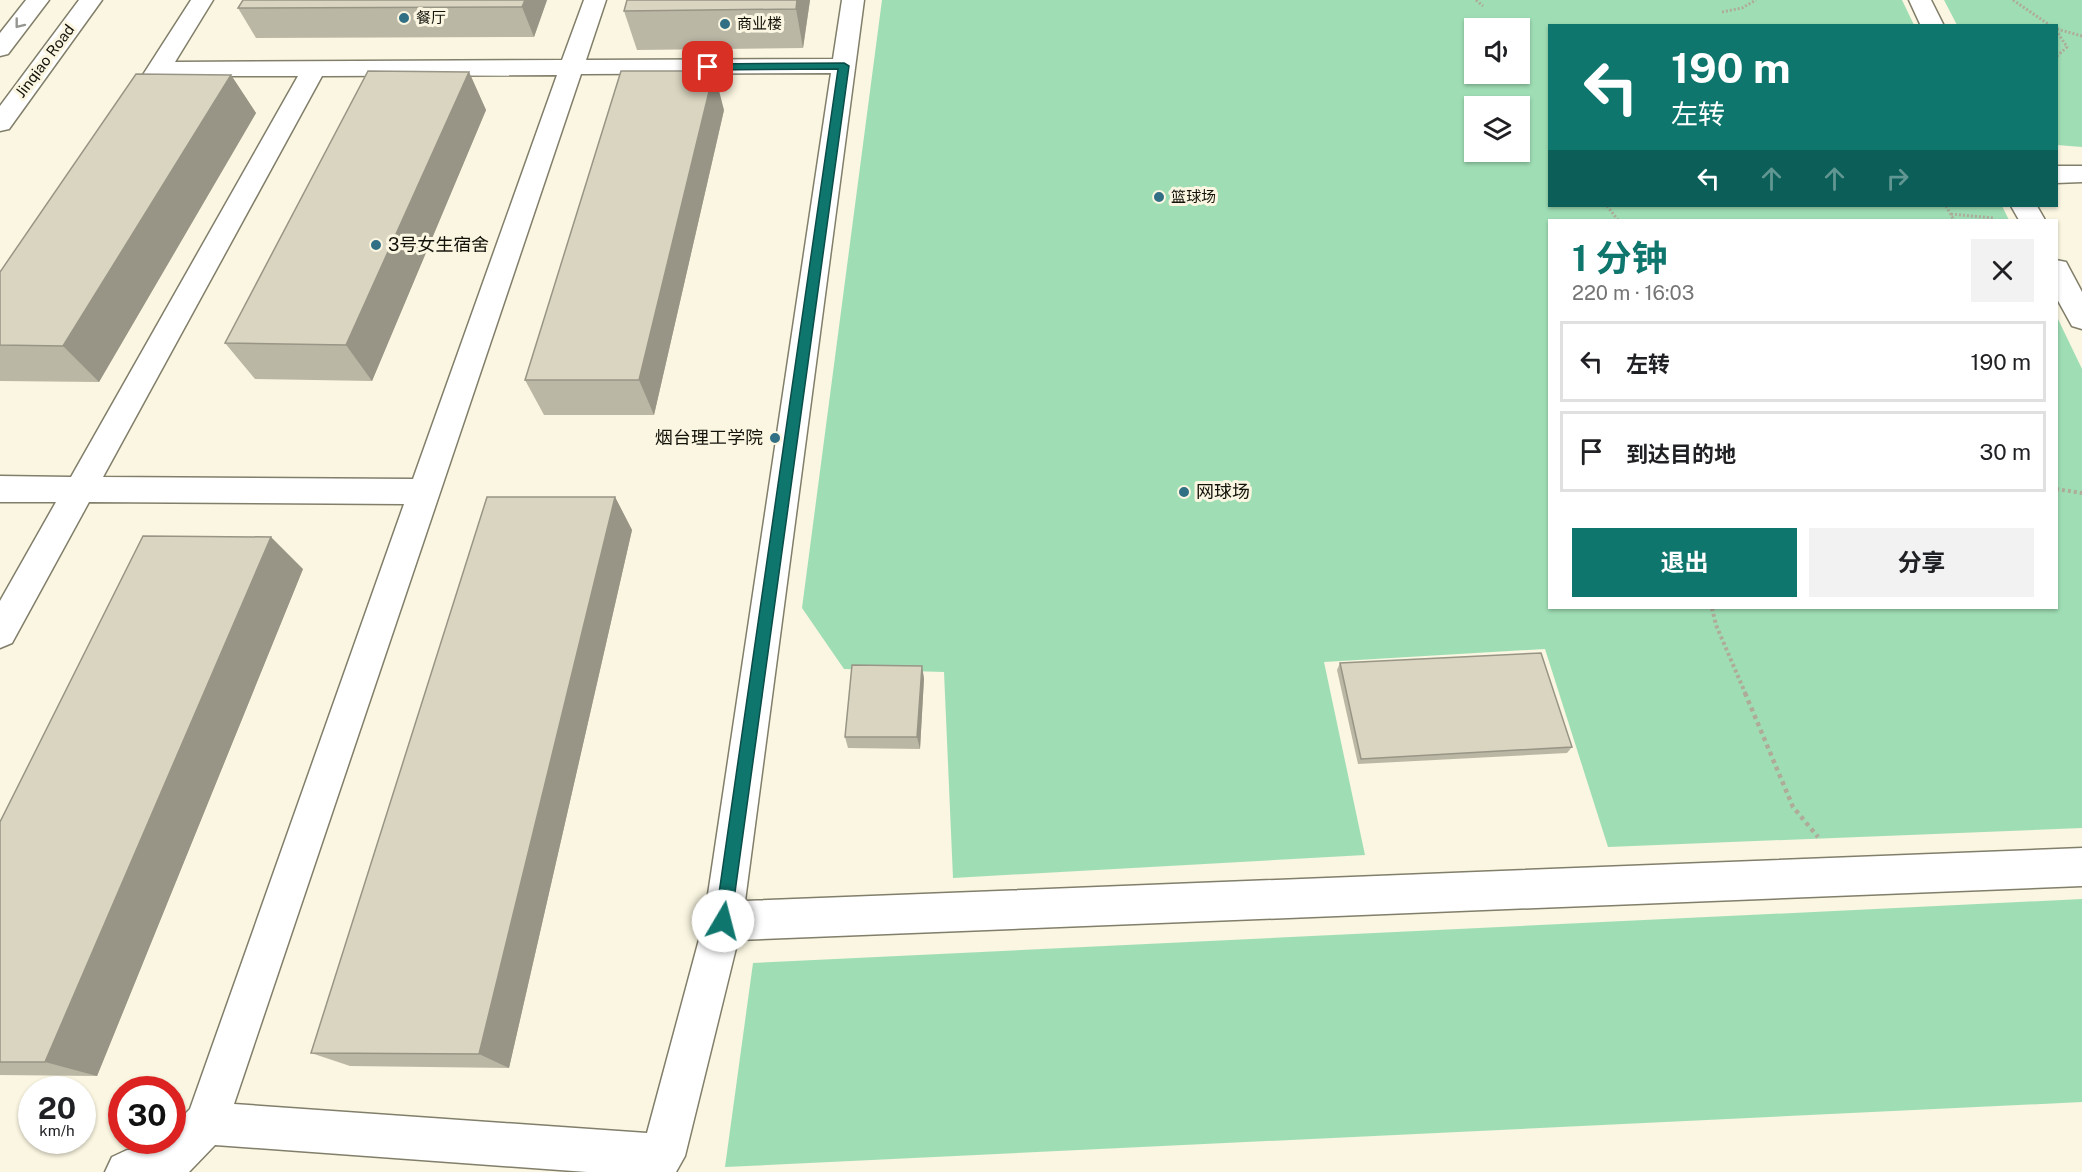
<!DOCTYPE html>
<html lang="zh">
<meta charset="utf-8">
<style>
:root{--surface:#fff;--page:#f2f2f2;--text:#202124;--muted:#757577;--line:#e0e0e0;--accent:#0f766e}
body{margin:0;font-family:"Public Sans","Noto Sans SC",sans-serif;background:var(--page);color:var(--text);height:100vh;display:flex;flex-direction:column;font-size:22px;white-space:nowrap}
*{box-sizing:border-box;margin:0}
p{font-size:20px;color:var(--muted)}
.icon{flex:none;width:33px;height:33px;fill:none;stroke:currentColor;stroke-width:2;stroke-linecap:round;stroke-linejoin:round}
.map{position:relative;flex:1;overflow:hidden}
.panel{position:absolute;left:1548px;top:219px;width:510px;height:390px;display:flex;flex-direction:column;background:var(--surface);border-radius:0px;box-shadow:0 2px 4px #0004}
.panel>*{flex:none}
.banner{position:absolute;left:1548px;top:24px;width:510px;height:183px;border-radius:0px;box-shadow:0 2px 4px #0004;background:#0f766e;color:#fff;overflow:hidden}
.buttons{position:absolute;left:1464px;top:18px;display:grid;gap:12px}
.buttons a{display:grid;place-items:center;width:66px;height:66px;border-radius:0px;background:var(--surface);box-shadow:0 2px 4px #0004;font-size:30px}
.speed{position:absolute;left:18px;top:1076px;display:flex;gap:12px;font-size:30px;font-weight:700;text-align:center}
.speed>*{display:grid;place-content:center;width:78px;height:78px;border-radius:50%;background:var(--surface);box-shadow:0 2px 4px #0004;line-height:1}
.speed small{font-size:15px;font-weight:400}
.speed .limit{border:9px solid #d22;background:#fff;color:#111}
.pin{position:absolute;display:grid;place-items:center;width:51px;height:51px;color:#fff;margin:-26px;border-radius:12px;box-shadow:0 3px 9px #0006}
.me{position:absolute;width:66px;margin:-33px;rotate:8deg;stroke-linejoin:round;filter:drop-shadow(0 0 4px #0008)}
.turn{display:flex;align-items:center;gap:21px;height:126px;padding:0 24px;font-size:27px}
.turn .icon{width:78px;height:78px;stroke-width:2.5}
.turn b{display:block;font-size:42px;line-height:51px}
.lanes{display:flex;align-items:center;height:57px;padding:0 24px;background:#0003;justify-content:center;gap:30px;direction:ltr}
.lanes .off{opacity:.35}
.round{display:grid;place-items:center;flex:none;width:63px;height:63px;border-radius:0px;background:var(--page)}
.summary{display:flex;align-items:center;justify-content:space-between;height:102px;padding:0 24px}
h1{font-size:36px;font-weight:700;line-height:45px;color:var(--accent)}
.button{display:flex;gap:12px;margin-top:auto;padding:12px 24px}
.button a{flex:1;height:69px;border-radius:0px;background:var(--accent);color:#fff;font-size:24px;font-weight:700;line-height:69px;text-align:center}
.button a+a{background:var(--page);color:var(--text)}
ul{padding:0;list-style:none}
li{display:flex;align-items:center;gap:18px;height:81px;margin:0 12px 9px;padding:0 12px;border:3px solid var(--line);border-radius:0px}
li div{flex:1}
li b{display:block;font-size:22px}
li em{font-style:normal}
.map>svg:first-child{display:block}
</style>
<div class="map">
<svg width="2082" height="1172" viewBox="0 0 2082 1172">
<rect width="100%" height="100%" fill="#faf6e1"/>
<!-- green -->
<path fill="#9fdeb5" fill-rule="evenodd" d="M882 0H1902L1914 25 1550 26V206H2002L2009 220H1550V608H2056L2057 317 2082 369V828L1608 847 1545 649 1324 662 1365 855 953 878 944 672 844 669 802 608ZM1474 28H1520V74H1474ZM1474 106H1520V152H1474Z
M1944 0H2082V147L2057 145 2056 26 1957 25Z
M2082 899V1102L725 1167 753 963Z"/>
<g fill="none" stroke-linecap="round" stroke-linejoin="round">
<!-- minor casing -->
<g stroke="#817e6a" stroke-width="3">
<path id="minor" d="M26 0H49L8 54 0 56V33Z
M79 0H102L9 129 0 131V106Z
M191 0H213L175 62 562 60 584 0H606L586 60 833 59 842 0H864L745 901 2082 848V886L738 940 685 1156 676 1172H587L215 1145 189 1172H105L112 1157 127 1150H151L160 1140H172V1127L190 1109 404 504 89 502 12 643 0 648V601L56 502H0V476L71 477 298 76H166L158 89 149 91 140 89 137 84ZM831 73 704 921 647 1133 234 1104 581 74ZM557 75 413 479 103 477 322 76Z
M1909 0H1931L1944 26H1921Z
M2056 166H2082V182L2056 183Z
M2011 206H2037L2045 220H2019Z
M2056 260 2066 262 2082 292V329L2072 326 2056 297Z"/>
</g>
<!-- path-far2 -->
<path stroke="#aeab9a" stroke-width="3" stroke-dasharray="2 2" stroke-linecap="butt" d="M1476 0 1483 6
M2013 0 2051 26
M1722 12 1742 8 1756 0
M2057 29 2082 36
M2056 30 2067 47 2056 57
M1607 206 1618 220
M1946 206 1954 220
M1951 214 1993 218"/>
<!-- path-far1 -->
<path stroke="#aeab9a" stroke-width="4" stroke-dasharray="3 3" stroke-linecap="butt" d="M2056 489 2082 493
M1712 608 1716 625 1746 695"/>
<!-- path -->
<path stroke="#aeab9a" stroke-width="4.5" stroke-dasharray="4 4" stroke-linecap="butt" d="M1745 693 1793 807 1818 837"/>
<!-- minor -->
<use href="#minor" fill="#fff" fill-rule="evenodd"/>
</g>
<!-- wall -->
<path fill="#bbb7a5" d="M243 0H547L534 37 256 38 238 8Z
M810 0 803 48 637 50 624 11Z
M469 72 486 110 372 381 255 379 225 343Z
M231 75 256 113 99 382 0 381V272Z
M724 110 654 415H544L525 380Z
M615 497 632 530 509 1068 350 1066 311 1053Z
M303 569 97 1076 0 1075V822Z
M1340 663 1572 747 1567 753 1358 764 1337 670Z
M924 678 920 749 848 748 845 737Z"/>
<!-- shaded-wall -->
<path fill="#989586" d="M525 0H547L534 37 522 7Z
M797 0H810L803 48 796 9Z
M714 71 724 110 654 415 639 380Z
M469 72 486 110 372 381 346 345Z
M231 75 256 113 99 382 63 346Z
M615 497 632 530 509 1068 479 1054Z
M271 537 303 569 97 1076 45 1062Z
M922 666 924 678 920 749 917 737Z"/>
<!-- building -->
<path fill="#d9d5c0" stroke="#989586" stroke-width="1.5" d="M243 0H525L522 7 238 8Z
M627 0H797L796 9 624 11Z
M368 71 469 72 346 345 225 343Z
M621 71H714L639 380H525Z
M136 74 231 75 63 346 0 345V272Z
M487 497H615L479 1054 311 1053Z
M143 536 271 537 45 1062H0V822Z
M1541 653 1572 747 1361 759 1340 663Z
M852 665 922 666 917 737H845Z"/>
<!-- one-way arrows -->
<defs><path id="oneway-chevron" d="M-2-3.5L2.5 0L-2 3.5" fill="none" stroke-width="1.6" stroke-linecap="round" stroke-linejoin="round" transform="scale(1.5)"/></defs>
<use stroke="#959591" href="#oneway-chevron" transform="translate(19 24) rotate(128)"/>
<!-- route -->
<path fill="#0f766e" stroke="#0a4d48" stroke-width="1.5" d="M844 63 849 66 731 921 729 927 723 930 718 927 715 921 838 69 708 70 703 67 708 64Z"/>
<!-- markers -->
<g fill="#316f84" stroke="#faf6e1" stroke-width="2">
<circle cx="404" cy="18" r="6"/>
<circle cx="725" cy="24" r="6"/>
<circle cx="1159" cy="197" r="6"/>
<circle cx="376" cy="245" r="6"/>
<circle cx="775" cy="438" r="6"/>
<circle cx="1184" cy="492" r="6"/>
</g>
<g text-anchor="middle" stroke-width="6" stroke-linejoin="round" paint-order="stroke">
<!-- far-poi labels -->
<g font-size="15" fill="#14130b" stroke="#faf6e1" text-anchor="start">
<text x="416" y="23">餐厅</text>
<text x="737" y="29">商业楼</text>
<text x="1171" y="202">篮球场</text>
</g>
<!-- far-street labels -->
<g font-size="15" fill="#14130b" stroke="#faf6e1">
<text transform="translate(45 61) rotate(-53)" y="5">Jinqiao Road</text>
</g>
<!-- poi labels -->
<g font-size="18" fill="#14130b" stroke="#faf6e1" text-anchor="start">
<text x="388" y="251">3号女生宿舍</text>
<text x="763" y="444" text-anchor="end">烟台理工学院</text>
<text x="1196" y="498">网球场</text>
</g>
</g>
</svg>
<div class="buttons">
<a><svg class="icon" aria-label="sound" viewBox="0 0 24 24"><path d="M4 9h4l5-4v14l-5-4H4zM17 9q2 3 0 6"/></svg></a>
<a><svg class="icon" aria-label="layers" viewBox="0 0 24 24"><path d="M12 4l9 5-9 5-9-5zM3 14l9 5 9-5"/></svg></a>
</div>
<div class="speed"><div>20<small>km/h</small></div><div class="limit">30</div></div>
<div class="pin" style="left:708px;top:67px;background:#d93025"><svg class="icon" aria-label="arrive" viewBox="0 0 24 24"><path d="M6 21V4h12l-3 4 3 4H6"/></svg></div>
<svg class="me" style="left:723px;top:921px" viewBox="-20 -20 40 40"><circle r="19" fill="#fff"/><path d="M0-13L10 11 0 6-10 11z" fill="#0f766e"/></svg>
<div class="banner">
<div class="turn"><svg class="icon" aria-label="left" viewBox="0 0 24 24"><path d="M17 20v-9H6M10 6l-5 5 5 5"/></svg><div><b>190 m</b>左转</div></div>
<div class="lanes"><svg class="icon" aria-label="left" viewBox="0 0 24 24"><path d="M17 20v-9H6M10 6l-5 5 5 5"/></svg><svg class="icon off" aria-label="ahead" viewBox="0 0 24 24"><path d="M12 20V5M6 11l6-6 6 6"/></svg><svg class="icon off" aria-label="ahead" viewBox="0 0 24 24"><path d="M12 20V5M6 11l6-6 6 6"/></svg><svg class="icon off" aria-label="right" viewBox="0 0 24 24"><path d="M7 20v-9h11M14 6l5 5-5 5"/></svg></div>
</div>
<section class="panel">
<div class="summary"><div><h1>1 分钟</h1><p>220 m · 16:03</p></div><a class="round"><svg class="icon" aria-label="close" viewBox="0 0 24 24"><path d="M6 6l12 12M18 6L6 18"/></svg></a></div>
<ul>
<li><svg class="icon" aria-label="left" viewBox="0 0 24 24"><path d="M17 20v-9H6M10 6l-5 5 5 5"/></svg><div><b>左转</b></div><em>190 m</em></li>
<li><svg class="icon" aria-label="arrive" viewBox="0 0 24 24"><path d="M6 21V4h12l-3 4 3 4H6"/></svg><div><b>到达目的地</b></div><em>30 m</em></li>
</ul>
<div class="button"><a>退出</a><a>分享</a></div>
</section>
</div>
